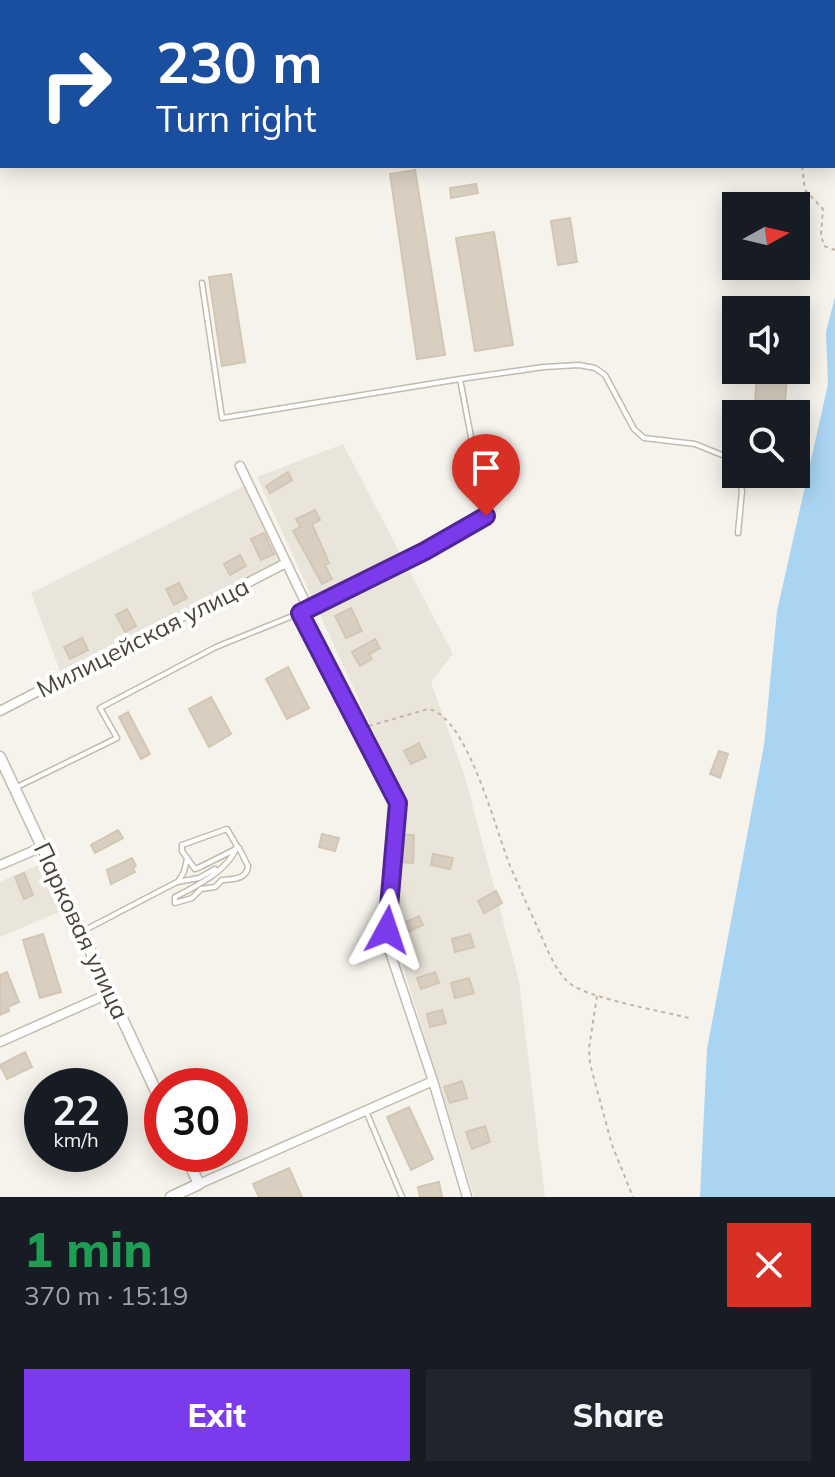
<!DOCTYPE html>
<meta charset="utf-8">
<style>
:root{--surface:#171b24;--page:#20242c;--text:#f1f3f6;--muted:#9ea1a6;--accent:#7c3aed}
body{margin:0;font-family:Mulish,sans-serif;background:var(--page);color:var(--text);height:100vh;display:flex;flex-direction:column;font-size:30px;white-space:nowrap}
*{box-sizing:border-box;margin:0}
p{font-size:26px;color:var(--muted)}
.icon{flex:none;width:44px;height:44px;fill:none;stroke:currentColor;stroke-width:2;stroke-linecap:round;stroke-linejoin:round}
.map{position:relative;height:1197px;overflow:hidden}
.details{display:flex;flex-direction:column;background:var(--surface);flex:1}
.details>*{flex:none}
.banner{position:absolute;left:0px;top:0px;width:836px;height:168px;box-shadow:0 4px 20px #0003;background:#1a4fa0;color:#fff;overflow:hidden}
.needle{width:52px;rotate:82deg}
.buttons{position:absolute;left:722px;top:192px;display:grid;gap:16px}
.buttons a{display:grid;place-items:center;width:88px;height:88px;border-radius:0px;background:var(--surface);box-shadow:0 4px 20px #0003;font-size:40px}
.speed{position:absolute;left:24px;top:1068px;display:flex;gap:16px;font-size:40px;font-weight:700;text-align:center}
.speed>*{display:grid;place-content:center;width:104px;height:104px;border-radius:50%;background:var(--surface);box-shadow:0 4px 20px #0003;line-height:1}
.speed small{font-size:20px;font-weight:400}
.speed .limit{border:12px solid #d22;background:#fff;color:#111}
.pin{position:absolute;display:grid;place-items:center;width:68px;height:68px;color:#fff;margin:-82px -34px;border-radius:50% 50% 50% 0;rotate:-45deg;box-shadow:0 0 8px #0007}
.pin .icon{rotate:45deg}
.me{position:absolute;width:88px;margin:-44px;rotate:5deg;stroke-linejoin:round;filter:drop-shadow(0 0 6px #0008)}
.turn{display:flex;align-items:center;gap:28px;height:168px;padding:0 24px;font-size:36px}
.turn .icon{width:104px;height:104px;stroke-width:2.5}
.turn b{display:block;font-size:56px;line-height:68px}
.round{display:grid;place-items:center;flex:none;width:84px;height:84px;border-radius:0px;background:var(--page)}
.summary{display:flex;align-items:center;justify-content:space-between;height:136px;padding:0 24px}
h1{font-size:48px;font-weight:800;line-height:60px;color:#1e9e55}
.primary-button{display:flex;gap:16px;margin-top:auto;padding:16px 24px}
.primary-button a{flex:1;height:92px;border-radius:0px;background:var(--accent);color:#fff;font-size:32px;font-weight:800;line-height:92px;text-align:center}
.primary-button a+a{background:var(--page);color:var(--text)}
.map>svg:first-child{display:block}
</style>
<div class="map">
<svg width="835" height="1197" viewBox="0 0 835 1197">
<rect width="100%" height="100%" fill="#f6f3ec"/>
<!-- residential -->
<path fill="#eae5da" d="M343 444 453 654 431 682 465 777 519 981 545 1197H474L396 944 407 805 257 477Z
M248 484 280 561 60 671 31 593Z
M38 865 59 912 0 937V882Z"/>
<!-- water -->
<path fill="#a9d4f2" d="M835 297V1197H700L707 1049 764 745 777 611 828 384 826 332Z"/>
<!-- building -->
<path fill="#d8cfc1" stroke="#d3c7b4" stroke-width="2" d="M415 170 445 355 417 359 390 174Z
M476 184 478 193 451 198 450 188Z
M570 218 577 262 558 265 551 221Z
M494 232 513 345 475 351 456 238Z
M231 274 245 362 222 366 209 277Z
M757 373 787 374 785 403 755 401Z
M727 406 755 408V414H736V434L725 433Z
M288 472 292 480 270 493 266 486Z
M315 510 320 520 312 524 329 563 325 565 332 579 322 584 293 531 300 527 296 519Z
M264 533 274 554 261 560 251 539Z
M240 555 246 566 230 575 224 564Z
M179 583 187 598 174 605 166 589Z
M351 608 362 631 346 638 335 616Z
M127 609 136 626 125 632 116 615Z
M82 638 88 650 70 659 64 647Z
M375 639 380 648 369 654 372 659 360 666 352 652Z
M288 667 309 708 287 719 266 679Z
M211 697 231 734 209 747 189 709Z
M128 712 150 754 141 759 119 717Z
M419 743 426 757 411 764 404 751Z
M719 751 728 754 720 778 710 774Z
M118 830 123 838 95 853 91 845Z
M322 834 339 838 335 851 319 847Z
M402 835H414L413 863 401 862Z
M433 854 453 858 450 869 431 865Z
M132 858 136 866 133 868 135 872 111 884 107 870Z
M24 873 33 895 24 899 15 877Z
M496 891 502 903 484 913 478 901Z
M419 916 423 925 403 934 399 925Z
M43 934 61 992 40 998 23 940Z
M470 934 474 947 455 952 452 939Z
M7 972 19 1002 8 1007 9 1011 0 1015V975Z
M435 972 439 983 421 989 417 978Z
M469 978 474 993 455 998 451 983Z
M442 1010 446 1023 430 1027 427 1014Z
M25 1052 32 1067 7 1079 0 1065Z
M462 1081 467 1098 450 1103 444 1087Z
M409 1107 433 1159 411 1170 387 1117Z
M485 1126 490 1142 472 1149 466 1132Z
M289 1168 302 1197H259L253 1184Z
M439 1182 442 1197H420L418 1187Z"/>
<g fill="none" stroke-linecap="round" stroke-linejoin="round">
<!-- service casing -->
<g stroke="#c2bbae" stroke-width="7">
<path id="service" d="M202 283 222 418 460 379
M738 533 742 491 738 474
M308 608 425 551 486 516 460 379 544 367 579 365 595 368 605 375 634 429 644 438 695 444 727 457 736 467
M15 788 117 738 100 708 216 647 300 613
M239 848 248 866C247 880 232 879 222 880L215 887 201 889 192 898 175 903V897C197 886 229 870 237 846L227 829 182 845V851L195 869 198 868 236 849 239 848
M179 880 184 872 187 859
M83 931 177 882 199 878 215 869
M366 1111 402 1197"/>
</g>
<!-- minor casing -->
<g stroke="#c2bbae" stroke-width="11">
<path id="minor" d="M240 466 308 608 300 613 398 803 387 930 389 949 433 1081 467 1197
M0 711 286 563
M0 865 42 847
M0 1042 110 993
M199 1184 433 1081"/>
</g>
<!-- tertiary casing -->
<g stroke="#c2bbae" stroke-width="13">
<path id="tertiary" d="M0 757 162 1104
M171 1197 199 1184 185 1154"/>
</g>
<!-- path -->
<path stroke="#c4b79f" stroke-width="2" stroke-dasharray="4 4" stroke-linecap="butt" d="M710 0 714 2
M799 0 801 2
M635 2 641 0
M834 16H835
M834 67 835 68
M834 83 835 80
M0 93 2 94
M802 166 805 190 823 209 821 235 824 246 835 250
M369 726 428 709C467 715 496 831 510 866 520 889 530 911 540 933 547 949 557 975 572 985 593 999 661 1011 689 1018
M597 996 589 1048 590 1064 612 1145 633 1197"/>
<!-- service -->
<use href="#service" stroke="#fff" stroke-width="4"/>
<!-- minor -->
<use href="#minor" stroke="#fff" stroke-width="8"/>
<!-- tertiary -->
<use href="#tertiary" stroke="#fff" stroke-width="10"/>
</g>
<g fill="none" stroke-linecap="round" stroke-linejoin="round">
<!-- route casing -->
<g stroke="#51269a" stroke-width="20">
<path id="route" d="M387 930 398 803 300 613 425 551 486 516"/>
</g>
<!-- route -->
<use href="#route" stroke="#7c3aed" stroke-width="14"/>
</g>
<g text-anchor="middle" stroke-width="8" stroke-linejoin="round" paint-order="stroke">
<!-- street labels -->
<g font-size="24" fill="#4b4439" stroke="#fff">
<text transform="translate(143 638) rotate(-27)" y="8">Милицейская улица</text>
<text transform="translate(81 931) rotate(65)" y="8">Парковая улица</text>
</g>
</g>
</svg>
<div class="buttons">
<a><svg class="needle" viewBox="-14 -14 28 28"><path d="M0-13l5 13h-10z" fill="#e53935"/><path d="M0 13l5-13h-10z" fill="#9ea1a6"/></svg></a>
<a><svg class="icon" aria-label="sound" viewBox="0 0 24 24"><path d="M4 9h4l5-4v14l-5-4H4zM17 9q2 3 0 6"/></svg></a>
<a><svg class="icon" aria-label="search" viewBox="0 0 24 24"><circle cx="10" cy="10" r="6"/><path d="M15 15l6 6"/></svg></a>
</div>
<div class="speed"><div>22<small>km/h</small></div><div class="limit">30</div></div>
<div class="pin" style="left:486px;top:516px;background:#d93025"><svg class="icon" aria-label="arrive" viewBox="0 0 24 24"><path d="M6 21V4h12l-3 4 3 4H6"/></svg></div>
<svg class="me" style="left:387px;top:930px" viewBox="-20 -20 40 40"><path d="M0-17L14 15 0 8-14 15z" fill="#7c3aed" stroke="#fff" stroke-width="4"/></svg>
<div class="banner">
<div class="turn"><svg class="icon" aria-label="right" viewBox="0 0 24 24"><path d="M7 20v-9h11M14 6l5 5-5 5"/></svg><div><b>230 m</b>Turn right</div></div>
</div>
</div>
<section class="details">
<div class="summary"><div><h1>1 min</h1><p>370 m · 15:19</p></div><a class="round" style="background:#d93025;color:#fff"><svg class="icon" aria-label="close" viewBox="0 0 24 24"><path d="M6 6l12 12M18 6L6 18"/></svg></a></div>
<div class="primary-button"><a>Exit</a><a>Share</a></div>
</section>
